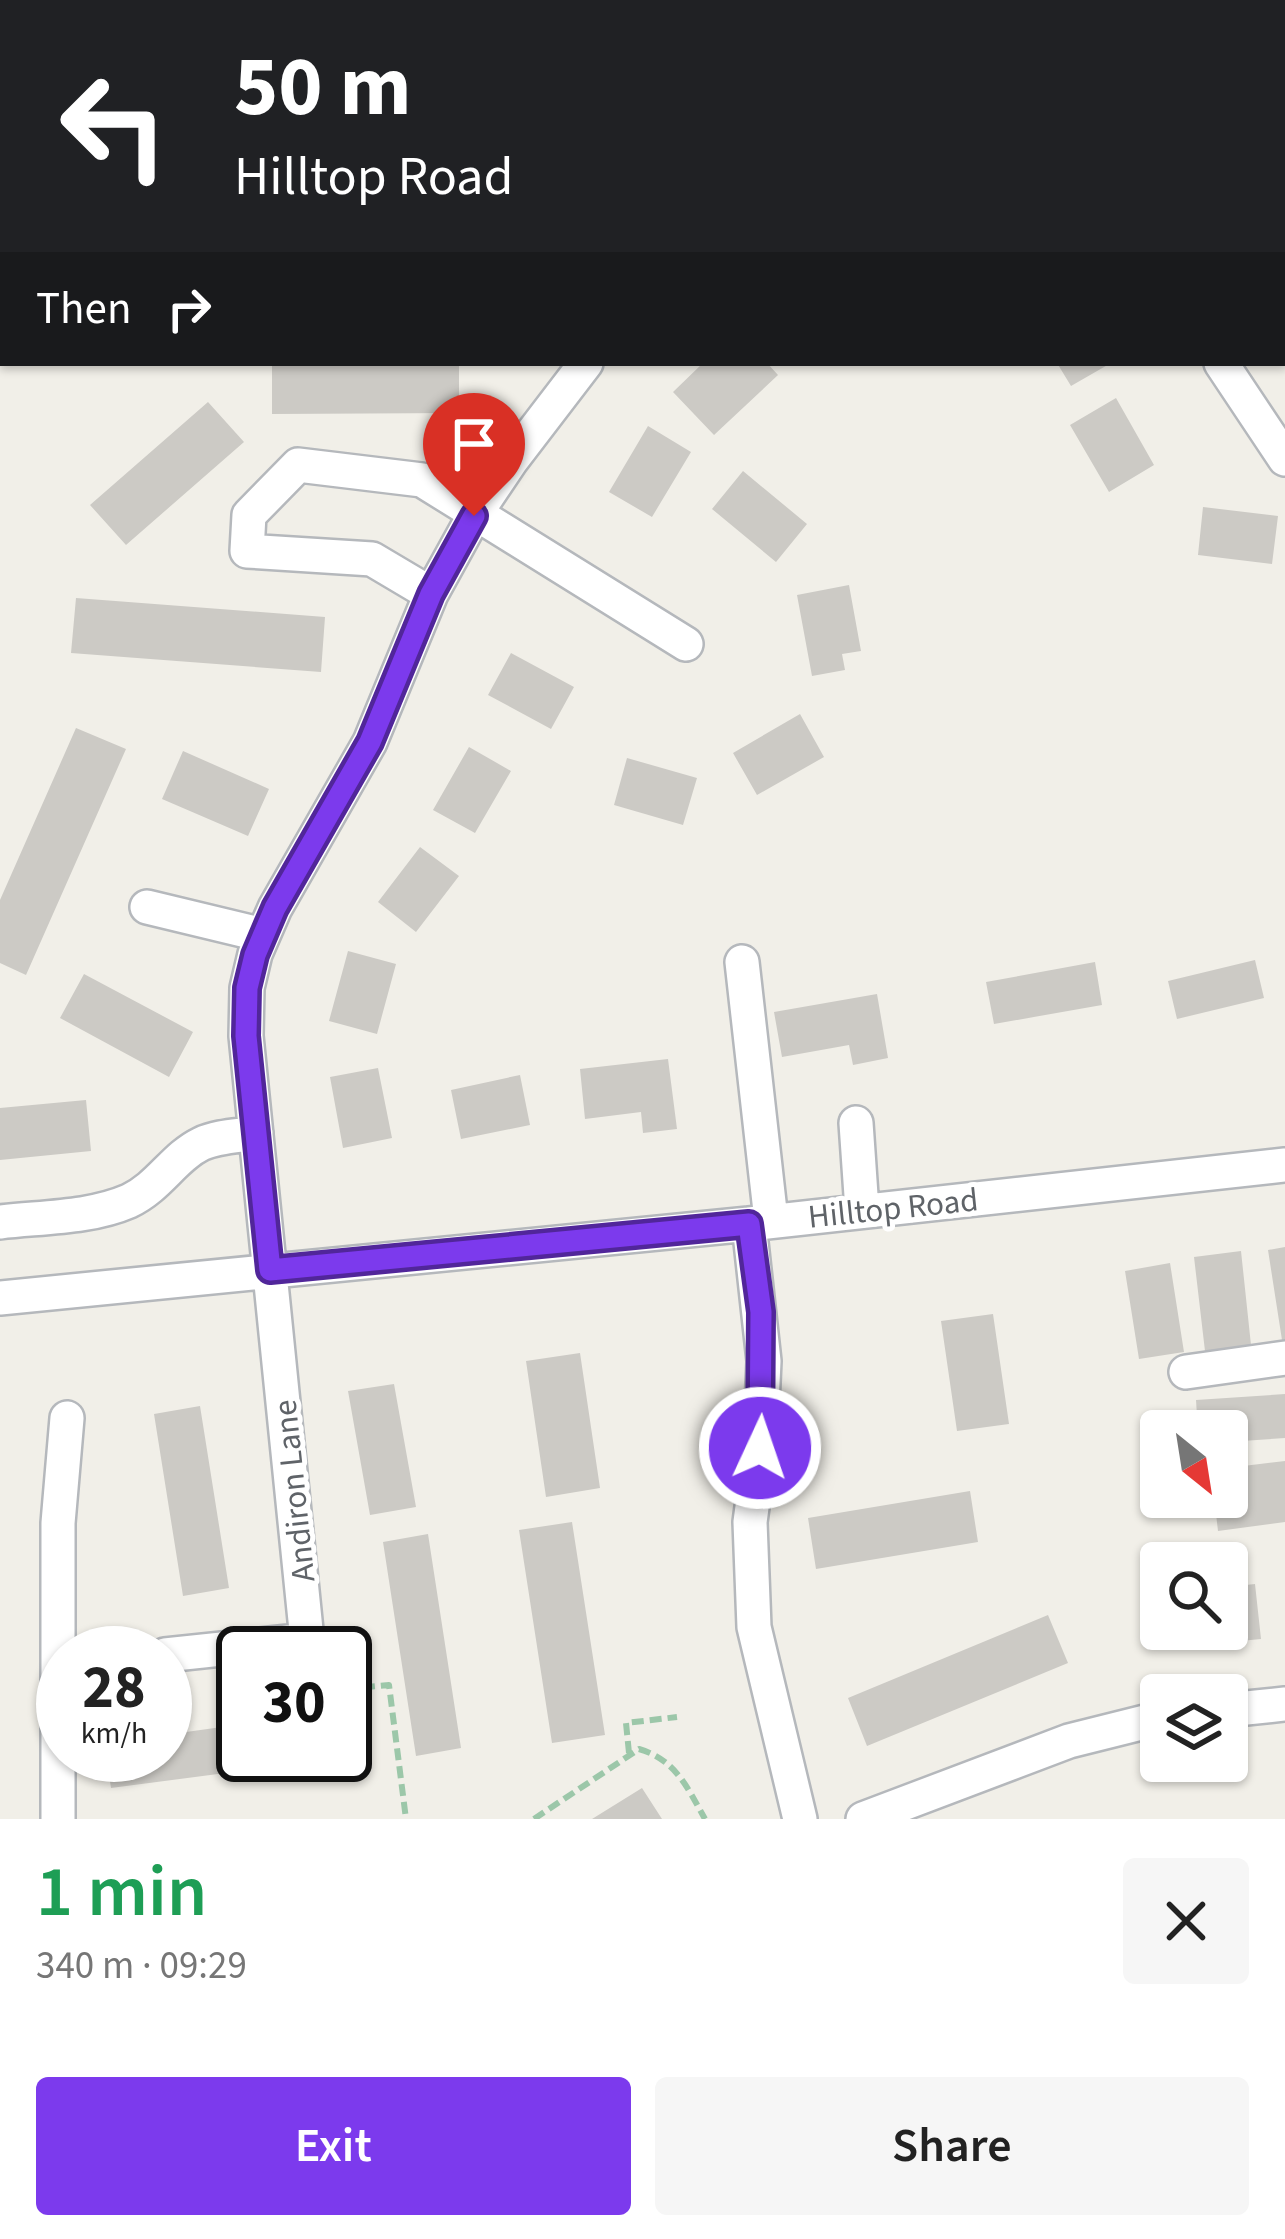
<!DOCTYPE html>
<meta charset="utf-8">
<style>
:root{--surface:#fff;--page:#f6f6f6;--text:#222;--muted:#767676;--accent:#7c3aed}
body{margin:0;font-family:"Source Sans 3",sans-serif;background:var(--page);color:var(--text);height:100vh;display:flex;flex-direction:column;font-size:45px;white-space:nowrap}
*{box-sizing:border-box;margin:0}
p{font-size:39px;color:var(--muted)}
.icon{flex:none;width:66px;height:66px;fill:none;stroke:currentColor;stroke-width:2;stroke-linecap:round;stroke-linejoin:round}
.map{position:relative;height:1819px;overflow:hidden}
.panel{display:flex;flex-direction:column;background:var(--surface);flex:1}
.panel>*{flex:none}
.guide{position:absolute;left:0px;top:0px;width:1287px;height:366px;box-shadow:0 3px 9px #0004;background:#202124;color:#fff;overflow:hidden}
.needle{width:78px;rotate:150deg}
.buttons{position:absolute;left:1140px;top:1410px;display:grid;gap:24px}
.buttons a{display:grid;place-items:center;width:108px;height:108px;border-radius:12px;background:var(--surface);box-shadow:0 3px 9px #0004;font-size:60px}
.speed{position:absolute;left:36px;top:1626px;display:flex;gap:24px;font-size:60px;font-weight:700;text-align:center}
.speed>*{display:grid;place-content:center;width:156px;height:156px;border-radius:50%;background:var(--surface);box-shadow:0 3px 9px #0004;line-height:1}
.speed small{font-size:30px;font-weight:400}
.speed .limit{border:6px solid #111;border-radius:18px;background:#fff;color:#111}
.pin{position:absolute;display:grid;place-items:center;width:102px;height:102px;color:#fff;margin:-123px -51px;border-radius:50% 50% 50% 0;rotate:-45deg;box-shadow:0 0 12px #0007}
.pin .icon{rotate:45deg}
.me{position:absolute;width:132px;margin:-66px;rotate:3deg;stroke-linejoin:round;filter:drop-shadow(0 0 9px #0008)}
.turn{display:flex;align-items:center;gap:42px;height:252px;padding:0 36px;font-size:54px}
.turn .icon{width:156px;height:156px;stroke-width:2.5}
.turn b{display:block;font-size:84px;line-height:102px}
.then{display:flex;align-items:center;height:114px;padding:0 36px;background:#0003;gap:24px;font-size:45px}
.round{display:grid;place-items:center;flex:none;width:126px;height:126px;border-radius:12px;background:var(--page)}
.headline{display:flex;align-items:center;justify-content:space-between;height:204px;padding:0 36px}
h1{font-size:72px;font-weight:600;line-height:90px;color:#1e9e55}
.action{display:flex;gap:24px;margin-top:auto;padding:24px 36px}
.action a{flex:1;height:138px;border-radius:12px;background:var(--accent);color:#fff;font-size:48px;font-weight:600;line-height:138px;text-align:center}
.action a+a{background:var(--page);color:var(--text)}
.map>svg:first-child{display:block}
</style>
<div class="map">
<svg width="1285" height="1819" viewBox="0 0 1285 1819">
<rect width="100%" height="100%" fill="#f1efe8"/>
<!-- building -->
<path fill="#cccac5" d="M272 363H459V413L272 414Z
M703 363H767L778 375 714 435 673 392Z
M1057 363H1111L1071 386Z
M1116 398 1154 465 1109 492 1070 425Z
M208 402 244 442 126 545 90 505Z
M648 426 691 452 652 517 609 492Z
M743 471 807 524 776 562 712 509Z
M1203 507 1278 516 1272 564 1198 555Z
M849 585 861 651 842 654 845 670 812 676 797 595Z
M76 598 325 617 321 672 71 653Z
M511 653 574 687 551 729 488 695Z
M800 714 824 757 757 795 733 753Z
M76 728 126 749 26 975 0 963V900Z
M469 747 511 771 475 833 433 810Z
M183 751 269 789 248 836 162 799Z
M627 758 697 778 683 825 614 805Z
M420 847 459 876 416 932 378 902Z
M348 951 396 964 377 1034 329 1021Z
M1255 960 1264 998 1177 1019 1168 981Z
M1095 962 1102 1005 994 1024 986 982Z
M84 974 193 1032 169 1077 60 1018Z
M877 994 888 1058 853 1065 849 1045 782 1057 774 1012Z
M668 1059 677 1129 643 1133 641 1112 585 1119 580 1069Z
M378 1068 392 1138 343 1148 330 1077Z
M520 1075 530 1125 461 1139 451 1090Z
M86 1100 91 1151 0 1160V1108Z
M1285 1247V1339L1282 1340 1268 1250Z
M1241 1251 1251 1345 1205 1351 1194 1257Z
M1170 1263 1184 1352 1139 1359 1125 1271Z
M993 1314 1009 1424 957 1431 941 1321Z
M580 1353 600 1488 546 1497 526 1361Z
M394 1384 416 1507 370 1515 348 1391Z
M1285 1394V1438L1227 1442V1431H1198L1196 1400Z
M200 1406 229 1588 183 1596 154 1414Z
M1285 1461V1522L1218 1531 1214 1497H1227V1468Z
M970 1491 978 1542 816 1569 808 1518Z
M572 1522 605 1735 552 1743 519 1530Z
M428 1534 461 1748 416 1756 383 1542Z
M1255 1584 1261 1639 1149 1650 1144 1595 1161 1593V1629H1227V1587Z
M1048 1615 1068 1663 867 1746 848 1698Z
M243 1724V1755L340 1758 111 1788 106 1755H165V1735Z
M642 1788 662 1819H592Z"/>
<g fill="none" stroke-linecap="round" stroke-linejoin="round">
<!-- minor casing -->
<g stroke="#b5b8bc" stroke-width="38">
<path id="minor" d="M428 0 431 3
M938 0 940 3
M237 3 238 0
M1284 106H1285
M1221 363 1285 459
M431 594 372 559 247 551 249 515 298 465 422 480 686 644
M147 907 263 935
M742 962 771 1220
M856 1123 862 1210
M0 1222C42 1217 90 1218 129 1201 159 1187 174 1157 201 1144 218 1136 238 1136 256 1133
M749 1224 764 1361 760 1448 750 1522 754 1627 800 1819
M0 1298 749 1224 1285 1165
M1186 1372 1285 1358
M165 1655 307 1640 246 1036 247 988 255 954 275 908 370 742 431 594 474 516 511 461 586 363
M1227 1710 1285 1704
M58 1819V1523L67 1418
M863 1819 1069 1741 1161 1718"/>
</g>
<!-- path -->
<path stroke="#9cc7a9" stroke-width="6" stroke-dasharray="12 6" stroke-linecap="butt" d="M345 1689 389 1685 406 1819
M629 1753 626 1723 677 1717
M534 1819 639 1749C676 1760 687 1787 705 1819"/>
<!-- minor -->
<use href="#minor" stroke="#fff" stroke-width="33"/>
</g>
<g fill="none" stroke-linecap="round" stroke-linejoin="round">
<!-- route casing -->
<g stroke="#51269a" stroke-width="30">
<path id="route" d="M474 516 431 594 370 742 275 908 255 955 247 988 246 1036 270 1270 749 1224 761 1312 760 1448"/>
</g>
<!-- route -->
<use href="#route" stroke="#7c3aed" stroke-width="21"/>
</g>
<g text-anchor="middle" stroke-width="10" stroke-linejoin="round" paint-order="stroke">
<!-- street labels -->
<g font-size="33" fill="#5f6368" stroke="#fff">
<text transform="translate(893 1207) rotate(-6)" y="12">Hilltop Road</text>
<text transform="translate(293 1491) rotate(-96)" y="12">Andiron Lane</text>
</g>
</g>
</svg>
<div class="buttons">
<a><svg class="needle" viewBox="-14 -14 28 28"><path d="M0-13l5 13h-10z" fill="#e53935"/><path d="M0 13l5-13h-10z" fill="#767676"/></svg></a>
<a><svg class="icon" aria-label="search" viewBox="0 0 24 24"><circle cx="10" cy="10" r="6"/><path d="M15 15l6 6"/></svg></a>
<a><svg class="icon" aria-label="layers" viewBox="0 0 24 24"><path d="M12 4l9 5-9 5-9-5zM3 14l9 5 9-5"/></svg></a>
</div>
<div class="speed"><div>28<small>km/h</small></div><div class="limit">30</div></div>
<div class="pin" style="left:474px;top:516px;background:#d93025"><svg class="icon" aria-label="arrive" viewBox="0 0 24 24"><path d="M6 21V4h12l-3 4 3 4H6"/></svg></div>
<svg class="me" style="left:760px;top:1448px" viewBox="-20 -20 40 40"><circle r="17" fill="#7c3aed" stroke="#fff" stroke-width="3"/><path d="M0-11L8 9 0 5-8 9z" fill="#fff"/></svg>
<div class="guide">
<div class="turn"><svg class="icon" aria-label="left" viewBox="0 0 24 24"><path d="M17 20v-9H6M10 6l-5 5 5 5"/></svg><div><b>50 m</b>Hilltop Road</div></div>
<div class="then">Then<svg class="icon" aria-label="right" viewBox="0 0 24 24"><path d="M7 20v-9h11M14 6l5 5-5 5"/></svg></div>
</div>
</div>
<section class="panel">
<div class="headline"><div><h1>1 min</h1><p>340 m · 09:29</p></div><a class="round"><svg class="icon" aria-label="close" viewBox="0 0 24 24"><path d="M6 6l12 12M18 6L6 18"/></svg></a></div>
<div class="action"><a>Exit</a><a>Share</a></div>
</section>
